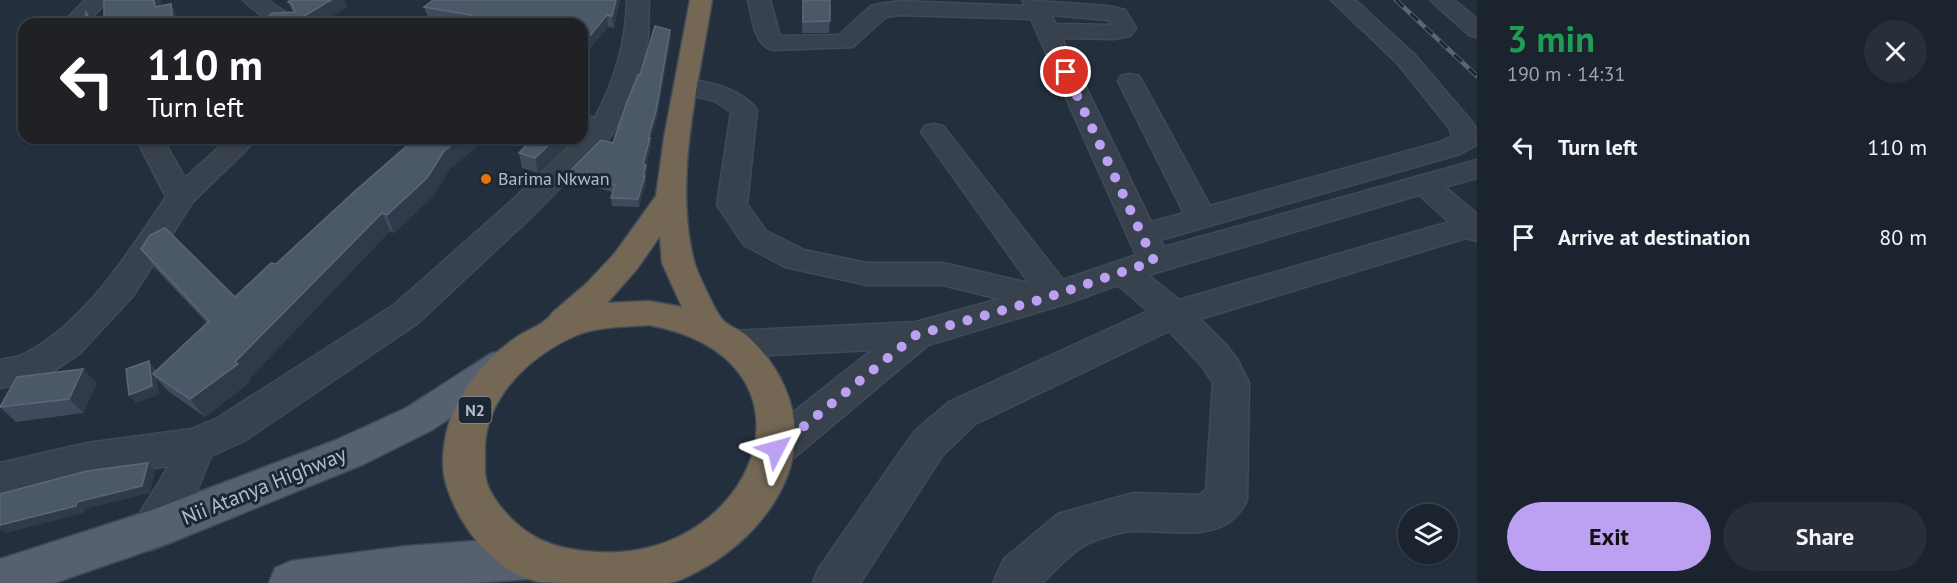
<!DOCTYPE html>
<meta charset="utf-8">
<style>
:root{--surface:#1b232e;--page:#282f3a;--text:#f1f3f6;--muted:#a0a4aa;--line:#39404a;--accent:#bca0f2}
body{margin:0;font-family:"PT Sans",sans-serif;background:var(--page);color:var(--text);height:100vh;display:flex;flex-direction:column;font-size:22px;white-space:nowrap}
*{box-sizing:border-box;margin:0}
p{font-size:20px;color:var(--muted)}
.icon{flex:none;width:33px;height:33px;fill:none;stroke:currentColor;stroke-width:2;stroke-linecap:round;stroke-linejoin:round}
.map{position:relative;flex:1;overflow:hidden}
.panel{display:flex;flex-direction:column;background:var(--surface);width:480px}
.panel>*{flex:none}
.hud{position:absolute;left:18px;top:18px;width:570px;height:126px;border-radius:18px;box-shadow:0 2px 4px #0004,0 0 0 2px var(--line);background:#202124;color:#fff;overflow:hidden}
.fabs{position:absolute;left:1398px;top:504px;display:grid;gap:12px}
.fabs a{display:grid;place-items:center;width:60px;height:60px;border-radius:50%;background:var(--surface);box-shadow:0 2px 4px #0004,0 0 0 2px var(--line);font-size:30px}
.pin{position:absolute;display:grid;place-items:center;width:51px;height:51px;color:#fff;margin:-26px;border:3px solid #fff;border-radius:50%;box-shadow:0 2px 6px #0007}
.me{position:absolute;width:66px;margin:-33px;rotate:51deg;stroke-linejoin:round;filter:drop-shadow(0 0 4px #0008)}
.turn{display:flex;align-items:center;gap:21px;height:126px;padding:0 30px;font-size:27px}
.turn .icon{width:78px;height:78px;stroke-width:2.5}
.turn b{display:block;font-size:42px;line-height:51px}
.round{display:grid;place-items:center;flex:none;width:63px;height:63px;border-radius:32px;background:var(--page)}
.overview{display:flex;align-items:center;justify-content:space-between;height:102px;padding:0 30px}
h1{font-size:36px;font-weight:600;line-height:45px;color:#1e9e55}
.cta{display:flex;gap:12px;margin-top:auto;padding:12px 30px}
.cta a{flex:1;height:69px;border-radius:36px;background:var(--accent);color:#111;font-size:24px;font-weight:600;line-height:69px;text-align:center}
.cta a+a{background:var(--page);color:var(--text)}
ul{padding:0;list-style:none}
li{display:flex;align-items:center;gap:18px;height:90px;padding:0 30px}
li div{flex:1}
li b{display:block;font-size:22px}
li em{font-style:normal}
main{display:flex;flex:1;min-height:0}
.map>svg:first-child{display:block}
</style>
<main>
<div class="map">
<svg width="1477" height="583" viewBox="0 0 1477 583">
<rect width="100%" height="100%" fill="#242f3e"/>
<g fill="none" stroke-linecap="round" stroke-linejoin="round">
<!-- minor casing -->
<g stroke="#414a57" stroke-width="3">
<path id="minor" d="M85 0H108L86 24H62Z
M243 0H267L296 19 299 24H271Z
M627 0H649L648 37 642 67 632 96 612 135 530 218 418 323 244 441 211 456 189 511 167 544 152 550 137 544 131 530C141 507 157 489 168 466L87 477 0 499V463L87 443 192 429 216 419 394 305 508 204 578 138H582L584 132 582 131V115L595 118C615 79 626 44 627 0Z
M748 0H770L780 36 839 35 871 6 879 4 900 1 1025 6 1022 0 1108 6 1125 10 1136 28 1130 36 1114 39 1062 38 1151 222 1184 213 1118 81 1121 76 1130 74 1139 76 1142 81 1210 206 1440 142 1452 136 1450 129 1398 64 1331 0H1355L1414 54 1472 122 1477 130 1476 145 1460 154 1160 240 1164 247 1477 160V178L1445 187 1477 214V241L1466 238 1200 319 1226 345 1237 359 1249 383 1247 500C1226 545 1176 530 1136 531 1122 531 1100 538 1087 544 1073 550 1054 572 1042 583H993L1004 559 1058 514 1133 493 1199 495 1206 490 1213 383 1201 365 1169 331 975 424 942 456 860 583H813L819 568 914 432 949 402 1148 311 1118 285 1068 303 928 345 790 461 776 466 762 461 756 449 762 437 872 350 732 357 720 353 714 344 720 335 732 331 916 322 999 299 943 285H867L785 267 744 245 717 205 731 112 715 101 677 92 674 87 677 82C700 76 743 90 757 110L747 204 766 231 804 250 867 263H943L1029 283 921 132 925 126 934 124 943 126 1063 280 1136 255 1031 19 900 15 886 17 853 47 773 50C753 45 753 18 748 0ZM1051 15 1108 20 1112 25 1056 24ZM1419 195 1449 222 1179 300 1148 275Z
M1430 0H1454L1477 19V37L1469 35Z
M136 138H162L185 178 229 138H258L192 203 133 296 80 353 42 379 0 388V360C7 358 16 358 22 355 84 325 129 252 166 197Z"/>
</g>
<!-- major casing -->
<g stroke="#414a57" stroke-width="3">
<path id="major" d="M503 350 516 354 521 364 516 374 432 430 364 464 167 544 54 583H0V559L152 510 336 440 406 408 490 354Z
M529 537 544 543 551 558 544 573 529 579 471 583H269L275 568 291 561 407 546Z"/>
</g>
<!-- highway casing -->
<g stroke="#434c59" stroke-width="3">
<path id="highway" d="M690 0H712C699 82 673 179 694 261 696 270 716 313 722 319 727 326 739 329 746 335 778 363 800 406 794 449 787 501 745 546 700 570 691 575 679 582 668 583 645 583 620 583 598 583 580 583 557 583 539 582 494 572 459 527 446 484 440 463 444 435 452 415 465 384 487 358 514 339 525 330 545 325 552 313L587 283 615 253 656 196 664 138ZM660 236 662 263 682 307 649 301 607 303 637 269ZM649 325C836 360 754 563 596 552 566 550 539 544 516 523 505 513 489 495 486 479 484 472 485 464 485 457 481 400 529 356 577 335 600 326 625 327 649 325Z"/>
</g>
<!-- minor -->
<use href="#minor" fill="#38414e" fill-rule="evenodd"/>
<!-- major -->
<use href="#major" fill="#56606e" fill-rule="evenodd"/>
<!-- highway -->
<use href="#highway" fill="#746855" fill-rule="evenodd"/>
<!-- rail casing -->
<g stroke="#5a6575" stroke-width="4.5">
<path id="rail" d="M1396 0 1477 76"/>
</g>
<!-- rail -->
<use href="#rail" stroke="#1d2633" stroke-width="3" stroke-dasharray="10" stroke-linecap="butt"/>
</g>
<!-- wall -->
<path fill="#3f4b5c" d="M291 0H344L347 7 319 24H257L293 12 288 2Z
M620 0 614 28 582 24H458L428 18 424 7Z
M803 0 830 21 829 33H802Z
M670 30 671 37 657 118 650 139 651 146 646 165 647 172 645 178 646 184 639 207 612 206 611 198 613 192 570 181 568 173 613 143 640 75Z
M572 141 538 173 522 168 519 153Z
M450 169 433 196 394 233 390 231 249 379 250 382 205 417 168 391 156 378 159 394 135 403 155 368V371L207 323 154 267 141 249 235 297 276 264Z
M97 383 83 413 16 422 0 407Z"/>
<!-- shaded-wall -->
<path fill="#2f3b4b" d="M154 0H161L163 23 155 7Z
M331 0H344L347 7 319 24H291Z
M616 0H620L614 28 612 16Z
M171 4 179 19 180 24H173Z
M607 15 608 27 582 59V45Z
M670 30 671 37 657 118 650 139 651 146 644 172 643 164 648 138Z
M461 138H488L450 169 433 196 394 233 387 215 444 151Z
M556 138H571L572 141 538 173 535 158Z
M646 165 647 172 645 178 646 184 639 207 638 199Z
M382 213 390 231 249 379 250 382 205 417 190 399 235 362Z
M149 361 155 368 156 376 153 374 156 378 159 394 135 403 129 395Z
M83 369 97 383 83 413 69 399Z
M148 463 155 470 150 493 85 509 84 513 6 533 2 530 0 531V523L77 502Z"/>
<!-- building -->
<path fill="#4b5868" stroke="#5c6777" stroke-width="1.5" d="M104 0H154L155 7 171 4 173 24H85L86 12 90 20 104 17Z
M291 0H331L291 24H257L273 13 295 12 292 4 288 2Z
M433 0H616L612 16 607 15 582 45V24H471L462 22 471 15 424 7Z
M803 0H830V21L803 22Z
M655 26 670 30 656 111 648 138H650L643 164 646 165 643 176H645L638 199 611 198 615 185 568 173 601 140 613 143 627 102 638 75H640Z
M416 138H461L444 151 427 178 387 215 382 213 235 362 238 364 190 399 153 374 209 321 141 249 150 235 165 228 235 297 271 263 276 264 355 191Z
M533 138H556L535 158 519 153Z
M149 361 152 386 129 395 126 369Z
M83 369 69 399 0 407 17 377Z
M148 463 142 486 77 502 76 506 0 525V494L87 471Z"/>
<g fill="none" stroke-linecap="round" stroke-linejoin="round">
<!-- route -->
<path stroke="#bca0f2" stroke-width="10" stroke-dasharray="0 18" d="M776 449 916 335 1046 298 1154 261 1066 72"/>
</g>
<!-- markers -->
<circle fill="#e8710a" stroke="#1d2633" stroke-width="2" cx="486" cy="179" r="6"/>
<g text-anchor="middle" stroke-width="6" stroke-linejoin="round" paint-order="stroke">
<!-- shield labels -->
<rect fill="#1d2633" stroke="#878f9c" stroke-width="1.5" x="458.5" y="397" width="33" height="26" rx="4.5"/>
<g font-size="16" font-weight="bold" fill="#b4bcc9">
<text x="475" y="416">N2</text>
</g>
<!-- poi labels -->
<g font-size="18" fill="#b4bcc9" stroke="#1d2633" text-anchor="start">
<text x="498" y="185">Barima Nkwan</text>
</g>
<!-- near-street labels -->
<g font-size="21" fill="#b4bcc9" stroke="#1d2633">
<text transform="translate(264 486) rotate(-22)" y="7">Nii Atanya Highway</text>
</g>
</g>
</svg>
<div class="fabs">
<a><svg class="icon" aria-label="layers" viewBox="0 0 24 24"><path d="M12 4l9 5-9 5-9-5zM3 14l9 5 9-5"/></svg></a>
</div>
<div class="pin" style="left:1066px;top:72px;background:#d93025"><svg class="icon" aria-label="arrive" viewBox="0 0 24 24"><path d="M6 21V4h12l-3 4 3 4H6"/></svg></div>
<svg class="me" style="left:776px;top:449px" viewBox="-20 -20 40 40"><path d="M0-17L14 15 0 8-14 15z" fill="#bca0f2" stroke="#fff" stroke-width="4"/></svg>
<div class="hud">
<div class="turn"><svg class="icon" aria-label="left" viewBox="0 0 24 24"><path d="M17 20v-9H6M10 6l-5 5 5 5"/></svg><div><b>110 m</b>Turn left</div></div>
</div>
</div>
<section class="panel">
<div class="overview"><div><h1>3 min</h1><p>190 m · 14:31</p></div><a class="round"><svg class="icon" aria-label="close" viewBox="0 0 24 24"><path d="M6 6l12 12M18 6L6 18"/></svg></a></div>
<ul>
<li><svg class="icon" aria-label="left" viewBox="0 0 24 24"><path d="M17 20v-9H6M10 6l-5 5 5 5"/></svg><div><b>Turn left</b></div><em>110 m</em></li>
<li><svg class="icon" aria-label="arrive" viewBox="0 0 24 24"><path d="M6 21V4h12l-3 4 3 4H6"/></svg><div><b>Arrive at destination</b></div><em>80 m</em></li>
</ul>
<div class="cta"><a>Exit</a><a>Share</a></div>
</section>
</main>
